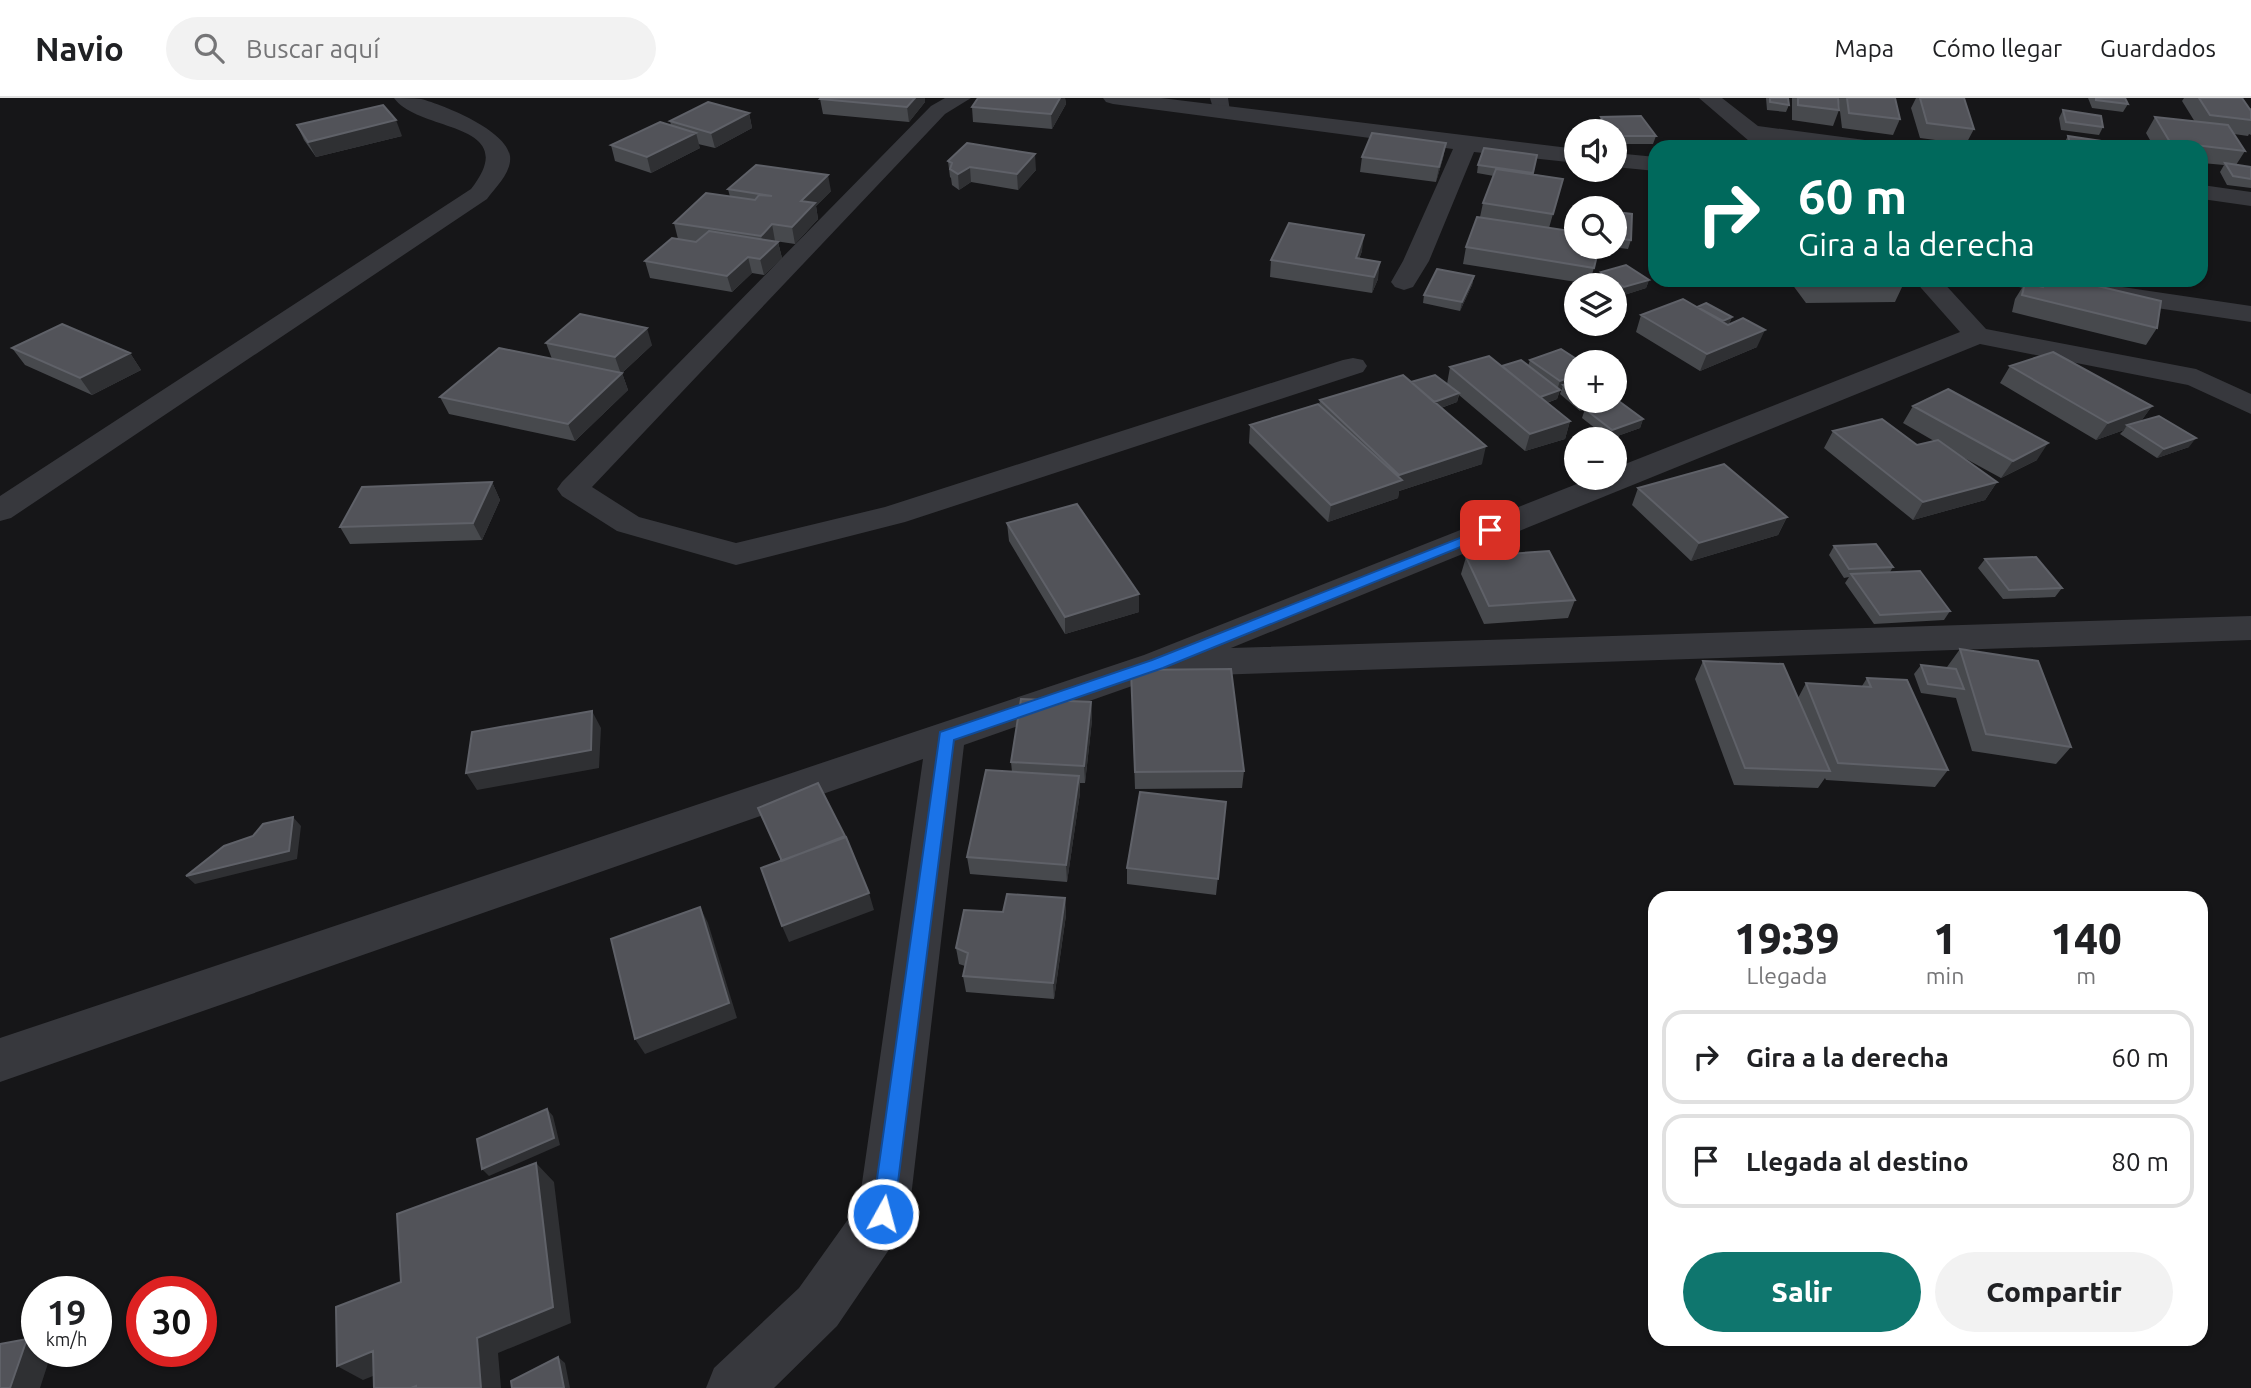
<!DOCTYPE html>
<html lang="es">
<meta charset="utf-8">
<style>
:root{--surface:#fff;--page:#f2f2f2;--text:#202124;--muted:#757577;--line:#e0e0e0;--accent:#0f766e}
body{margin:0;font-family:Ubuntu,sans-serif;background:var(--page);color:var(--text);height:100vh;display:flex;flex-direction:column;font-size:26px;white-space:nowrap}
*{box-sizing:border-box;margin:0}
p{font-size:23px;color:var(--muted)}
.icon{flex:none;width:38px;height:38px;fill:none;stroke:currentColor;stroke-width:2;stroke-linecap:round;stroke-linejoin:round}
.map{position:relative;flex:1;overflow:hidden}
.drawer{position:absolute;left:1648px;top:793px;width:560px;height:455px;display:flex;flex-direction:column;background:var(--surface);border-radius:21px;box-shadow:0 2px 5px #0004}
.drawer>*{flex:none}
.hud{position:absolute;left:1648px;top:42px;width:560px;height:147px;border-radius:21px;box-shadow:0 2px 5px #0004;background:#00695c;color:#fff;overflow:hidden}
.tools{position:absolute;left:1564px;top:21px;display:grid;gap:14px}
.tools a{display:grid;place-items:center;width:63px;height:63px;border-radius:50%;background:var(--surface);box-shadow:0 2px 5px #0004;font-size:35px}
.speed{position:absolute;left:21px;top:1178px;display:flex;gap:14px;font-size:35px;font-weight:700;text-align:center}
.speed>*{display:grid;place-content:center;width:91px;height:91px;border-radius:50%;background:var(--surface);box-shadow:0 2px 5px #0004;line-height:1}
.speed small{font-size:18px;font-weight:400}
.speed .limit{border:10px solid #d22;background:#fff;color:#111}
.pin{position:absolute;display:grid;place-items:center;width:60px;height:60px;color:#fff;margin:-30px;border-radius:14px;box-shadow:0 4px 10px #0006}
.me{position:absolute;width:77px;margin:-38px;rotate:7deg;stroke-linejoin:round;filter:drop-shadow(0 0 5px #0008)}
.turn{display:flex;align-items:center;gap:24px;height:147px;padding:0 35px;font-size:32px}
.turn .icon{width:91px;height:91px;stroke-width:2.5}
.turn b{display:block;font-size:49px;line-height:60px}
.eta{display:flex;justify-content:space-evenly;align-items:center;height:119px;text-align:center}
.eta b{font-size:42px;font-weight:800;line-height:49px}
.button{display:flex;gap:14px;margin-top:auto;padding:14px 35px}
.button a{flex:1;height:80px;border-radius:42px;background:var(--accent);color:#fff;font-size:28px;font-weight:800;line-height:80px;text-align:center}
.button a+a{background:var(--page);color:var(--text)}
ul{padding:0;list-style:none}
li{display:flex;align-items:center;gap:21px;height:94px;margin:0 14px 10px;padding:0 21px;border:4px solid var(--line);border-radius:21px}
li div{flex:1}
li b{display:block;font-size:26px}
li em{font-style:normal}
header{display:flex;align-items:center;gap:42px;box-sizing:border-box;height:98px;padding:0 35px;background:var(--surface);border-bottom:2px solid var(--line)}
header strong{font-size:33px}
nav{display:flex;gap:38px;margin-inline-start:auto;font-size:24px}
.search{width:490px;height:63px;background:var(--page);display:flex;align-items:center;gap:18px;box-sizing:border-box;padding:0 24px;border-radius:38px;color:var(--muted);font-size:26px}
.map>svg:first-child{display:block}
</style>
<header>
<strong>Navio</strong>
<div class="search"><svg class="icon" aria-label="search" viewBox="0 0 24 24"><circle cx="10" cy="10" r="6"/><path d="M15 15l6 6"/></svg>Buscar aquí</div>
<nav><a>Mapa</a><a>Cómo llegar</a><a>Guardados</a></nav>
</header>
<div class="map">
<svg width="2251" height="1290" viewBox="0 0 2251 1290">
<rect width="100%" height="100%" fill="#161618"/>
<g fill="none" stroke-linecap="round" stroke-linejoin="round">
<!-- service -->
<path fill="#37383d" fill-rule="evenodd" d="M1210 0H1228L1230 13 1227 17H1215Z"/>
<!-- minor -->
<path fill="#37383d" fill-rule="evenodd" d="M394 0C402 0 413 0 421 1 444 7 506 32 510 58 512 74 496 89 487 101L11 420 0 423V398L471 91C524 23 419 35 394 0Z
M945 0H971L945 16 592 389 639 419 736 445 885 409 1343 262 1353 260 1363 262 1367 268 1363 274 905 424 736 467 617 433 562 398 557 391 562 384 931 8Z
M1103 0H1161L1577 51V65L1474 54 1429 163 1413 189 1404 192 1395 189 1391 184 1403 163 1453 51 1113 6 1106 4Z
M1699 0H1722L1758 28 1865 42 1873 44 1876 49H1815L1777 44 1781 49H1756Z
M1615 55 1656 59V73L1615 69Z
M2202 87 2251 94V108L2202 101Z
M1914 182H1941L1986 231 2196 271 2251 296V316L2188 287 1980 246 1231 550 2251 518V542L1184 578 1172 574 964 647 909 1116 901 1134 837 1228 774 1290H706L714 1270 799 1190 859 1106 923 661 0 984V940L1144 557 1592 380H1615V370L1960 234Z
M2009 182H2075L2251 208V224L2022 190 2013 187Z"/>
</g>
<!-- wall -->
<path fill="#47494d" d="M978 0H1065L1066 6 1052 31 973 24 972 9Z
M1766 0H1788L1789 7 1786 14 1767 12Z
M1792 0H1895L1900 21 1893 37 1842 30 1839 5V12L1833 28 1792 22Z
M1916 0H1964L1974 31 1966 46 1920 40 1911 10Z
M2088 0H2125L2128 6 2123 14 2092 10Z
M2184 0H2242L2249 10H2251V37L2249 36 2248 38 2234 36 2245 53 2236 67 2251 69V90L2227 87 2220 74 2224 67 2202 65V49H2154L2146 35 2155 19 2195 24 2182 3Z
M820 1 925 4 909 24 823 16Z
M2063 12 2103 29 2099 37 2061 32 2059 20Z
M749 15 752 30 715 50 698 46 700 50 651 75 615 63 611 47 671 27 670 23Z
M1601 19 1656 38 1653 46H1615V33H1603L1598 26Z
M297 27 402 38 316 59 304 42Z
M2068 38 2103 49H2064L2063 47Z
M1446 45 1443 60 1436 84 1360 74 1362 59Z
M1537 57 1533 76 1563 81 1549 130 1574 134 1577 112 1594 170 1589 186 1463 166 1466 149 1480 119 1483 105 1494 78 1477 75 1478 67Z
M948 63 1036 72 1018 92 971 84 959 92 952 87 951 80 950 79Z
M728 91 831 93 816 108 818 121 795 146 775 143 778 144 782 160 764 177 752 175 732 194 650 180 645 163 678 141 674 125 730 99Z
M1615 114 1631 142 1628 151 1612 149H1615Z
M1362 153 1359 161 1378 181 1372 195 1270 179 1271 162Z
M1601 174 1649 182 1646 190 1621 198 1615 194V187H1605L1598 183Z
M1474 178 1472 187 1460 213 1423 205 1424 197Z
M1789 182H1898L1903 187 1895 204 1806 205Z
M2043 182H2072L2157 230 2146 247 2012 214 2015 201 2025 185 2039 188Z
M2125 182H2160L2157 186Z
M1697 209 1732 219 1729 226 1757 249 1700 273 1636 234 1641 217Z
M546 245 652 247 622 275 628 292 575 343 449 316 440 299 552 261Z
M12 250 130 255 141 272 92 297 25 267Z
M1530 262 1577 264V303H1615L1643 321 1640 330 1609 341 1582 320 1585 311 1596 308 1580 313 1560 296 1562 290 1559 291 1560 292 1557 301 1547 305 1570 323 1565 341 1525 353 1459 297 1457 304 1441 310 1482 366 1399 393 1398 400 1328 424 1249 345 1250 327 1319 307 1320 302 1411 284 1447 286 1450 269 1528 268Z
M2010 268 2152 308 2141 323 2189 349 2157 360 2120 336 2124 332 2096 342 2000 285Z
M1913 308 2037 362 2001 380 1957 356 1997 384 1985 402 1913 422 1824 350 1833 333 1917 347 1934 343 1903 325Z
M492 384 500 402 482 442 350 446 340 429Z
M1638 390 1787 419 1778 437 1691 463 1632 407Z
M1007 425 1139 514 1065 536 1009 443Z
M1834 448 1893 469 1890 474 1950 513 1944 522 1874 526 1845 485 1849 479 1844 480 1829 457Z
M1466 459 1575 502 1568 520 1484 526 1461 476Z
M1985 461 2062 490 2055 499 2003 501 1978 470Z
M1960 551 2071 649 2056 666 1972 653 1956 600 1921 595 1914 576 1921 567 1947 570V569Z
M1703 563 1798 600 1806 585 1862 588 1867 580 1948 672 1935 689 1826 682 1825 680 1818 690 1734 687 1695 581Z
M1131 572 1244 673 1242 690 1135 691Z
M1091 604 1092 622 1085 685H1080V695L1067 784 970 776 967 759 1012 674 1011 664Z
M1226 704 1216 797 1127 786V770Z
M1065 800 1066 817 1054 901 966 894 963 878 965 868 959 866 956 850 1003 814Z"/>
<!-- shaded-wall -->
<path fill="#2f3033" d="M915 0H925V4L909 24 907 9Z
M1060 0H1065L1066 6 1052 31 1051 16Z
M749 15 752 30 715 50 711 35Z
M396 22 402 38 316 59 308 44Z
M696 35 700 50 651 75 647 59Z
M1446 45 1443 60 1436 84 1439 69Z
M1035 56 1036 72 1018 92 1017 76Z
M970 69 971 84 959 92 958 76Z
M828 77 831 93 816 108 818 121 795 146 792 129 801 103Z
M772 126 775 143 765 154 761 138Z
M1364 137 1362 153 1353 177 1356 160Z
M778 144 782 160 764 177 760 161Z
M748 159 752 175 732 194 727 178Z
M1380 164 1378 181 1372 195 1374 179Z
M1474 178 1472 187 1460 213 1462 204Z
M1649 182 1646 190 1621 198 1624 189Z
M1732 219 1728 228 1717 226Z
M647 230 652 247 622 275 628 292 575 343 568 326 621 276 615 259Z
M1765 232 1757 249 1700 273 1707 256Z
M130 255 141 272 92 297 80 280Z
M1577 277V284L1563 287 1562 290 1557 292 1560 283Z
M1560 292 1557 301 1537 308 1540 299Z
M1459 295 1457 304 1429 314 1430 305Z
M1586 303H1613L1580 313 1582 304Z
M2152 308 2139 326 2127 327 2124 332 2096 342 2108 325Z
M1643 321 1640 330 1609 341 1612 332Z
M1570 323 1565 341 1525 353 1530 336Z
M2196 340 2189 349 2157 360 2164 351Z
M2048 345 2037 362 2001 380 2013 363Z
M1486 348 1482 366 1399 393 1398 400 1328 424 1331 407 1398 384 1399 377Z
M492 384 500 402 482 442 473 425Z
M1997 384 1985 402 1913 422 1923 404Z
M1787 419 1778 437 1691 463 1699 445Z
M1139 496V514L1065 536V519Z
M1091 604 1092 622 1085 685 1084 668Z
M592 613 601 630 599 670 477 692 466 675Z
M1079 678 1080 695 1067 784 1066 767Z
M293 719 301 728 297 761 195 786 186 778Z
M869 795 874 812 789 844 782 828Z
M1065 800 1066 817 1054 901 1053 885Z
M700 809 708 825 737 920 645 956 635 941Z
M547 1011 553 1018 560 1047 489 1078 482 1071Z
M536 1065 554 1084 571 1225 498 1255 501 1290H481L477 1240Z
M27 1241 37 1245V1253H52L40 1290H10Z
M373 1253 398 1268 363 1282 337 1268Z
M558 1259 565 1265 570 1290H564Z"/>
<!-- building -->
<path fill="#525359" stroke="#5f6168" stroke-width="2" d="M821 0H915L907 9 820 1Z
M978 0H1060L1051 16 972 9Z
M1770 0H1788L1789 7 1770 4Z
M1798 0H1838L1839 12 1798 7Z
M1847 0H1895L1900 21 1849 15Z
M1920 0H1964L1974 31 1927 25Z
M2096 0H2125L2128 6 2096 2Z
M2199 0H2242L2251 13V22L2210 17Z
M708 4 749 15 711 35 670 23Z
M383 7 396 22 308 44 297 27Z
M2063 12 2101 18 2103 29 2066 24Z
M1641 18 1656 38H1615V33H1610L1601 19Z
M2155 19 2228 27 2245 53 2170 44Z
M660 24 696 35 647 59 611 47Z
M1372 35 1446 45 1439 69 1362 59Z
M2068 38 2101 43 2103 49H2071Z
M967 45 1035 56 1017 76 970 69 958 76 950 71 952 65 948 63Z
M1484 50 1537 57 1533 75 1478 67Z
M2225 65 2251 69V81L2233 78Z
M756 67 828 77 801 103 815 105 792 129 772 126 761 138 674 125 706 95 755 102 759 97 772 98 728 91Z
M1496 71 1563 81 1553 116 1483 105Z
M1615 114 1632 116 1631 142 1615 140Z
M1477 119 1577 134V149H1599L1594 170 1466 149Z
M1289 125 1364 137 1356 160 1380 164 1374 179 1271 162Z
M709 133 778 144 760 161 748 159 727 178 645 163 672 140 696 144Z
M1626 167 1649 182 1624 189 1601 174Z
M1437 171 1474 178 1462 204 1424 197Z
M1809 182H1898L1903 187 1813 188Z
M2045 182H2072L2161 203 2157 230 2022 197 2025 185 2043 189Z
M1683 201 1728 227 1743 220 1765 232 1707 256 1641 217Z
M1706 205 1732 219 1723 223 1697 209Z
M580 216 647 230 615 259 546 245Z
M62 226 130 255 80 280 12 250Z
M499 250 622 275 568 326 440 299Z
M1561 251 1581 264H1577V277L1560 283 1530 262Z
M2053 254 2152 308 2108 325 2010 268Z
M1489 258 1570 323 1530 336 1450 269Z
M1521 262 1560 292 1540 299 1502 268Z
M1403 277 1486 348 1399 377 1320 302Z
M1435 277 1459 295 1434 304 1411 284Z
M1577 283V299L1563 287Z
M1948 291 2048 345 2013 363 1913 308Z
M1616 301 1643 321 1612 332 1585 311 1612 303H1615Z
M1318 306 1402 382 1331 407 1250 327Z
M2159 318 2196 340 2164 351 2127 327Z
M1882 321 1917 347 1938 342 1997 384 1923 404 1833 333Z
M1724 366 1787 419 1699 445 1638 390Z
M492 384 473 425 340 429 362 389Z
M1077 406 1139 496 1065 519 1007 425Z
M1876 446 1893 469 1849 471 1834 448Z
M1549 453 1575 502 1489 508 1466 459Z
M2036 459 2062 490 2009 492 1985 461Z
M1920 473 1950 513 1880 517 1851 476Z
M1960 551 2038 563 2071 649 1986 636Z
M1703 563 1783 566 1830 673 1745 670Z
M1921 567 1956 571 1964 591 1928 586Z
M1231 571 1244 673 1135 674 1131 572Z
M1867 580 1907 582 1948 672 1838 665 1806 585 1871 589Z
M1021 601 1091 604 1084 668 1011 664Z
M592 613 591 652 466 675 472 634Z
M986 672 1079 678 1066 767 967 759Z
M818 685 845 738 782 763 758 710Z
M1140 694 1226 704 1218 781 1127 770Z
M293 719 289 753 186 778 224 748 253 738 263 726Z
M846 739 869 795 782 828 761 770Z
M1007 796 1065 800 1053 885 963 878 968 855 956 850 964 812 1003 814Z
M700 809 729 905 635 941 611 841Z
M547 1011 554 1040 482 1071 477 1041Z
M536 1065 553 1209 477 1240 481 1290H416V1288L411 1290H374L373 1253 337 1268 336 1209 401 1184 397 1116Z
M27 1241 10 1290H0V1246Z
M558 1259 564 1290H512L511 1283Z"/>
<!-- route -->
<path fill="#1a73e8" stroke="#114b97" stroke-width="2" d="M1490 428 1497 432 1495 435 1163 570 954 642 894 1116 891 1124 883 1127 876 1124 872 1116 940 634 1152 562Z"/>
</svg>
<div class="tools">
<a><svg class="icon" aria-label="sound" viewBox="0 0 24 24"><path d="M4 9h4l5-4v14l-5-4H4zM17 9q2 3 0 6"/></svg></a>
<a><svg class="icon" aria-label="search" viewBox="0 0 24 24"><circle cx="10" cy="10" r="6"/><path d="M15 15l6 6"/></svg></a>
<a><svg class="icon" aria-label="layers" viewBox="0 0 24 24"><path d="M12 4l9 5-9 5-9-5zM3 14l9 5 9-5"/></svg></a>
<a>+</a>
<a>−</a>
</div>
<div class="speed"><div>19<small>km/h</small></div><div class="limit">30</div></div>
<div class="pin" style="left:1490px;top:432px;background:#d93025"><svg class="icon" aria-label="arrive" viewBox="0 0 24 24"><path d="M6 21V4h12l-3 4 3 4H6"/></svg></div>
<svg class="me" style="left:883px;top:1116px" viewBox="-20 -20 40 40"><circle r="17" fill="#1a73e8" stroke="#fff" stroke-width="3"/><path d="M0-11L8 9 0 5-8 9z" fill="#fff"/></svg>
<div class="hud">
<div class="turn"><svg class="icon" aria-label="right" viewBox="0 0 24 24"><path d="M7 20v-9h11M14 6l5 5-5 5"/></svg><div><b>60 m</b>Gira a la derecha</div></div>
</div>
<section class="drawer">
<div class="eta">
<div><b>19:39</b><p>Llegada</p></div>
<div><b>1</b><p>min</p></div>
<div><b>140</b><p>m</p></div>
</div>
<ul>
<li><svg class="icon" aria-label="right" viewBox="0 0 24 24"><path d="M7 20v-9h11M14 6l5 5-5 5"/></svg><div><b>Gira a la derecha</b></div><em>60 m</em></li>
<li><svg class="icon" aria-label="arrive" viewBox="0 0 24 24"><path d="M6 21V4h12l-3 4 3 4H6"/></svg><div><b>Llegada al destino</b></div><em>80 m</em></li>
</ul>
<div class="button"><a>Salir</a><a>Compartir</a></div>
</section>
</div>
